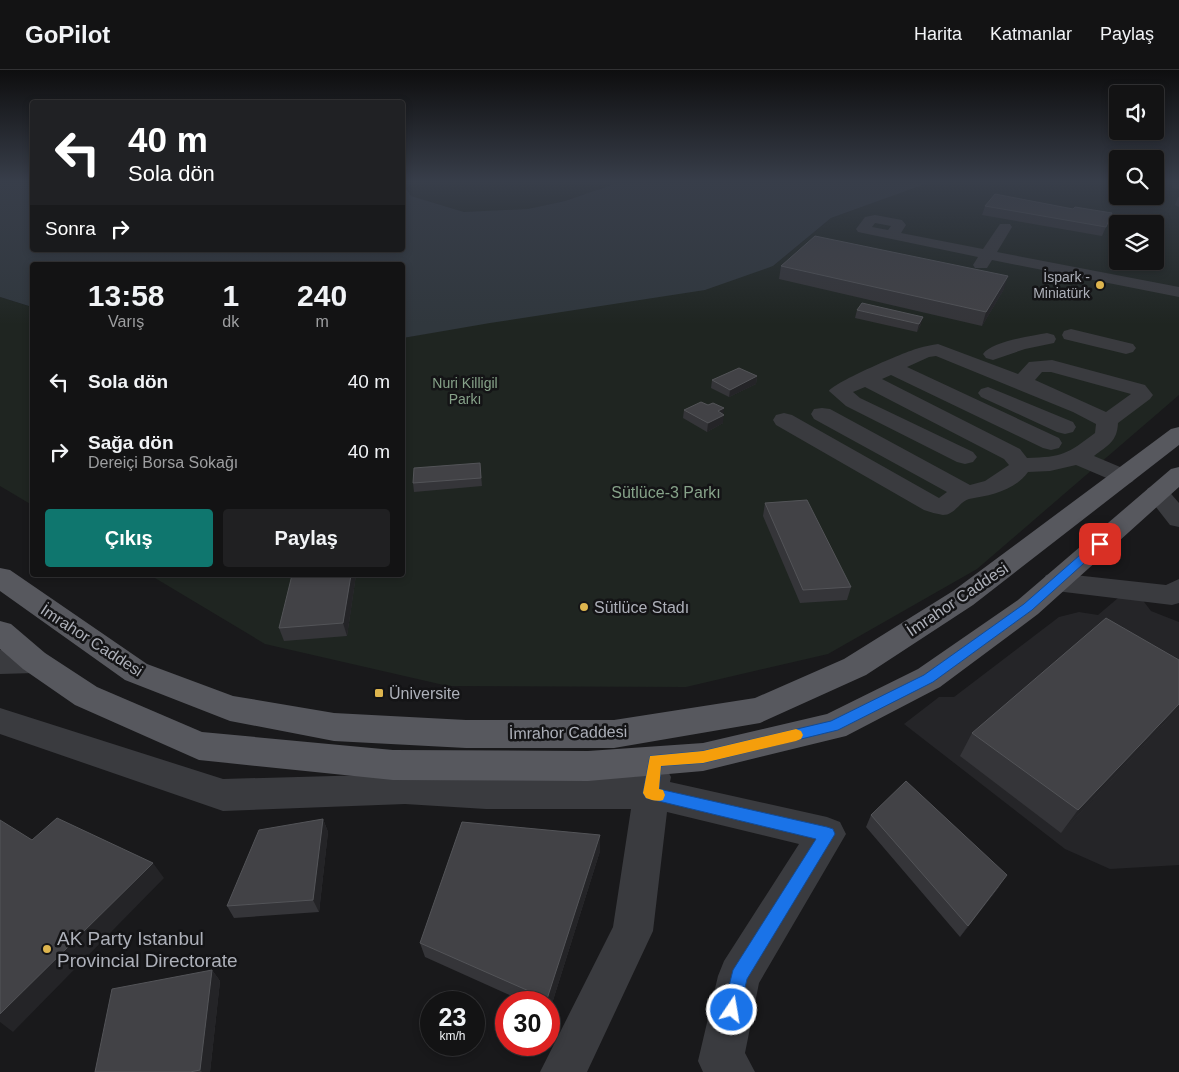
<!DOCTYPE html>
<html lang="tr">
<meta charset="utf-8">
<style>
:root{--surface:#131314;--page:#202022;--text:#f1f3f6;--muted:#9d9ea0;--line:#323234;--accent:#0f766e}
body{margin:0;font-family:Arial,sans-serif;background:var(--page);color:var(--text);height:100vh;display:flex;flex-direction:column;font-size:19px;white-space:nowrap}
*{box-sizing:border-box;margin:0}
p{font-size:16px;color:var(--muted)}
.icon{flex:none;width:28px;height:28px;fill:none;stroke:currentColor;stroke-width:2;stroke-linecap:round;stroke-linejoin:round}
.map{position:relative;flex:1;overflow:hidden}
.details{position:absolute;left:30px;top:192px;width:375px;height:315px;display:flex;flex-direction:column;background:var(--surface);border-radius:5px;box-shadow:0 2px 8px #0003,0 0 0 1px var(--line)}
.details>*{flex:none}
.hud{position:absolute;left:30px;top:30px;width:375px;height:152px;border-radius:5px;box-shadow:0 2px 8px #0003,0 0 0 1px var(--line);background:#202124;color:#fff;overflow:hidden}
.buttons{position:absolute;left:1109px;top:15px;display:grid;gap:10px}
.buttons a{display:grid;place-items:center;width:55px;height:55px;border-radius:5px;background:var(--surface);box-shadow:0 2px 8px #0003,0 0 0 1px var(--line);font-size:25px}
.speed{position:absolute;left:420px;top:921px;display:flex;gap:10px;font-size:25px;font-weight:700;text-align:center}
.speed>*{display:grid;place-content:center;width:65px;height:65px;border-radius:50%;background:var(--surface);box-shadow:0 2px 8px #0003,0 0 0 1px var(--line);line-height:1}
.speed small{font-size:12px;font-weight:400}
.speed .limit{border:8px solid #d22;background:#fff;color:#111}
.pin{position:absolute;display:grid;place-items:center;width:42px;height:42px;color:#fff;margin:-21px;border-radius:10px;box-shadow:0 2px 8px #0006}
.me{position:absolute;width:55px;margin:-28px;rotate:12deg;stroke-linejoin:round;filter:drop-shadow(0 0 4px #0008)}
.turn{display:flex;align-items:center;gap:18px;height:105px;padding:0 15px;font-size:22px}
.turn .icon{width:65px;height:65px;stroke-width:2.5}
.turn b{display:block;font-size:35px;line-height:42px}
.then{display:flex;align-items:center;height:48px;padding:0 15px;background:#0003;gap:10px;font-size:19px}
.eta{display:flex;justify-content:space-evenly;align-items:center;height:85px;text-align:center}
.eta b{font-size:30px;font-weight:700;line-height:35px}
.cta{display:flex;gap:10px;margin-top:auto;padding:10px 15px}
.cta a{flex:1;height:58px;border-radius:5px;background:var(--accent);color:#fff;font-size:20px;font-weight:700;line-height:58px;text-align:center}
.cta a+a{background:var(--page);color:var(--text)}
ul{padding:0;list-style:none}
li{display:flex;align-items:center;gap:15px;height:70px;padding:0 15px}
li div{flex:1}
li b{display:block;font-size:19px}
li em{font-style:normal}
header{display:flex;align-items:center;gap:30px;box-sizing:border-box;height:70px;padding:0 25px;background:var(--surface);border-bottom:1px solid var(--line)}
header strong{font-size:24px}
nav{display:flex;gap:28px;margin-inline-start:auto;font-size:18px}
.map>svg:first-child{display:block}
</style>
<header>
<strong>GoPilot</strong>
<nav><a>Harita</a><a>Katmanlar</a><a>Paylaş</a></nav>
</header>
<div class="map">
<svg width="1179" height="1002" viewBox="0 0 1179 1002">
<rect width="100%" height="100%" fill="#19191b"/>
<!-- built -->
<path fill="#252528" d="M1118 528H1141L1151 541 1179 552V795L1110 799 1065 779 904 654 939 627H954L1059 547 1079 542 1098 545Z"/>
<!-- green -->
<path fill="#1f2521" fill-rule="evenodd" d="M402 113H617L565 131 526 140 464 142 411 126Z
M928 113H1117L1118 126H1155V113H1179V325L977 499 828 584 686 617 448 616 265 574 150 505H402L403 268 773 196 831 148ZM1118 154H1155V191H1118Z
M0 227 32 237V435L0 416Z"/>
<!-- water -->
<path fill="#30373d" d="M0 113H32V180H402L403 114 411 126 464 142 528 139 565 131 617 113H928L831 148 773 196 705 220 490 253 403 268 402 195H32V237L0 227Z"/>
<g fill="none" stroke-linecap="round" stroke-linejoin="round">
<!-- minor -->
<path fill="#3a3b3f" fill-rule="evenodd" d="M875 145 902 150 906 155 901 163 983 179 1000 154H1010L1012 157 997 182 1179 217V227L992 190 987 198H975L973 195 978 187 858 162 856 159 865 147ZM875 153 891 156 888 160 872 157Z
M1071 259 1133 274 1136 278 1133 282 1126 284 1064 269 1062 265 1064 261Z
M1047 263 1054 265 1056 269 1054 273 1025 279 993 290 986 288 983 284C992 271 1032 266 1047 263Z
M938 274 1018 304 1029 292 1052 290 1145 315 1153 325 1150 329 1118 353C1117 372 1108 375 1094 386L1132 402 1136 407 1132 412 1124 414 1116 412 1076 395 1050 401 1028 402C1014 421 991 425 969 429 960 431 955 445 943 445 937 444 930 442 924 440L776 355 773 350 776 345 784 343 792 345 939 428 947 422 814 349 811 344 814 339 822 338 830 339 970 415 985 411 1009 395 1004 389 865 317 853 322 860 328 973 382 977 387 973 392 965 394 957 392 846 336 829 321C835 312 904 282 919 278 925 276 932 275 938 274ZM936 286 1073 342 1096 354 1095 363C1067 384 1063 387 1027 388L1020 379 882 309 891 305 1043 378 1051 380 1059 378 1062 373 1059 368 907 297 929 287ZM1042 302H1051L1131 324 1106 342 1035 310Z
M988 317 1073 352 1076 357 1073 362 1065 364 1057 362 981 327 978 323 981 319Z
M1157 416 1166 418 1179 433V457L1170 455 1145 423 1148 418Z
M1056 503 1166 515 1179 509V533L1172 535 1056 521 1046 519 1042 512 1046 505Z
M34 579 45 583 49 591 45 599 34 603 0 604V580Z
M0 638 223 709 405 704 486 707H635L641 696 653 692 665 696 671 707 670 712 827 747 840 752 846 764 759 913 745 983 755 1002H703L698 991 718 906 724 891 799 774 667 742 653 861 587 1002H540L613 857 631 739H486L405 734 223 741 0 664Z"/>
<!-- major -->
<path fill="#57585e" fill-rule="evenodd" d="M1179 357V375L973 535 866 605 760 653 614 678H466L334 671 230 651 125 610 0 521V498L10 500 147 594 233 626 334 643 466 650H614L755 628 844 589 953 521 1171 359Z
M1179 397V417L1038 544 940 617 846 666 703 701 588 711 393 710 199 690 75 635 23 599 0 579V551L11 554 45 583 97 617 202 662 393 680 588 681 703 673 827 644 918 599 1018 530 1171 399Z"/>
</g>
<!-- wall -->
<path fill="#353539" d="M1173 113H1179V119L1172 118Z
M1178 127H1179V137L1175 135Z
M985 136 1073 139 1112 143 1102 166 982 145Z
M781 196 1004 219 982 256 779 209Z
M857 240 921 254 917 262 855 248Z
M757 306 756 314 729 327 711 318 712 310Z
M684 340 723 344V353L707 362 683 348Z
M480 393 482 416 414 422 413 413Z
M765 433 851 517 847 530 800 533 763 446Z
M356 505 347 566 284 571 279 558Z
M1179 638 1061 763 960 686 972 663Z
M871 745 999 817 960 867 866 757Z
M323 749 328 762 319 842 234 848 227 836Z
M600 781 549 943V932H525L425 887 420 873Z
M212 900 220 911 210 1002H95Z"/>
<!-- shaded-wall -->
<path fill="#242427" d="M1008 206 1004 219 982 256 986 242Z
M923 247 921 254 917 262 919 254Z
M757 306 756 314 729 327 730 320Z
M724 338 723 346 724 345 723 353 707 362 708 353 718 341Z
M351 505H356L347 566 343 553Z
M1179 634V638L1061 763 1078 740Z
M323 749 328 762 319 842 313 830Z
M600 765V781L549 943V932H548L547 929Z
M153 793 164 808 13 962 0 952V944Z
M1007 805 999 817 960 867 968 856Z
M212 900 220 911 210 1002H202L200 1000Z"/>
<!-- building -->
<path fill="#424246" stroke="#535458" d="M995 124 1073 139 1075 137 1112 143 1106 157 985 136Z
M815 166 1008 206 986 242 781 196Z
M862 233 923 247 919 254 857 240Z
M739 298 757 306 730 320 712 310Z
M701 332 708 335 713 333 724 338 718 341 724 345 708 353 684 340Z
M480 393 481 408 413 413 414 398Z
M807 430 851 517 803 520 765 433Z
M292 505H351L343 553 279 558Z
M1106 548 1179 590V634L1078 740 972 663Z
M906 711 1007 805 968 856 871 745Z
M57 748 153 793 0 944V750L32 770Z
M323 749 313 830 227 836 259 760Z
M462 752 600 765 547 929 420 873Z
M212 900 200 1000 190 1002H95L112 919Z"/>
<!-- sky -->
<linearGradient id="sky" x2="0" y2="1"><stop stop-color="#0e0e0f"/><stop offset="0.44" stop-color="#383e4a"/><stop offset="1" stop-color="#383e4a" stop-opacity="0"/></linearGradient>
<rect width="1179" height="254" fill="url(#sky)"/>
<!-- route -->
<path fill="#1a73e8" stroke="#114b97" d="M1100 470 1105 474 1103 476 1032 540 933 612 838 660 703 693 661 696 659 719 827 757 833 759 835 764 747 909 738 947 732 949 726 947 723 940 733 900 816 769 646 728 643 723 650 686 703 681 831 651 924 605 1024 534 1096 471Z"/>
<!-- slow -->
<path fill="#f59e0b" d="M796 659 801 661 803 665 801 669 796 671 703 693 661 696 659 719 663 720 665 725 663 730C656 732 652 730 646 728L643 723 650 686 703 681Z"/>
<!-- markers -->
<g fill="#deb54e" stroke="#141416" stroke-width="2">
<circle cx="1100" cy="215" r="5"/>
<circle cx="584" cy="537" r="5"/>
<rect x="374" y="618" width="10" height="10" rx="2.5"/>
<circle cx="47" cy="879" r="5"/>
</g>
<g text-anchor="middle" stroke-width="5" stroke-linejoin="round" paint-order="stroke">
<!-- far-poi labels -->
<g font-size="14" fill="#adb0b9" stroke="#141416" text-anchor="end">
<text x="1090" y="212">İspark -<tspan x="1090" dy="16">Miniatürk</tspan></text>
</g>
<!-- far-park labels -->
<g font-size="14" fill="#86a289" stroke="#141416">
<text x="465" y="318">Nuri Killigil<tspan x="465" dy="16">Parkı</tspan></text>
</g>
<!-- park labels -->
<g font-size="16" fill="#86a289" stroke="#141416">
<text x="666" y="428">Sütlüce-3 Parkı</text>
</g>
<!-- street labels -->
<g font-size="16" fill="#adb0b9" stroke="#141416">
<text transform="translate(957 529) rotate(-34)" y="6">İmrahor Caddesi</text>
<text transform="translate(92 570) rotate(33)" y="6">İmrahor Caddesi</text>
<text transform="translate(568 662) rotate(-1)" y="6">İmrahor Caddesi</text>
</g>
<!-- poi labels -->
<g font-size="16" fill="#adb0b9" stroke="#141416" text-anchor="start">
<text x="594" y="543">Sütlüce Stadı</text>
<text x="389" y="629">Üniversite</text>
</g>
<!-- near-poi labels -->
<g font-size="19" fill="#adb0b9" stroke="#141416" text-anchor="start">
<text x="57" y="875">AK Party Istanbul<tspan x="57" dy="22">Provincial Directorate</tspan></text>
</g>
</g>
</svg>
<div class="buttons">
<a><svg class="icon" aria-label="sound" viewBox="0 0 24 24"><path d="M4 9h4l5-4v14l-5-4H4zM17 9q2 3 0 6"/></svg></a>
<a><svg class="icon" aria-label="search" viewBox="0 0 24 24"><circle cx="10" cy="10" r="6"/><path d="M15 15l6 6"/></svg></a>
<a><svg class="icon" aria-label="layers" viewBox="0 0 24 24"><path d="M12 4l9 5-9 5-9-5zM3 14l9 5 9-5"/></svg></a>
</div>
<div class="speed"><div>23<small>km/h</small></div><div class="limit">30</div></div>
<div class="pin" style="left:1100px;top:474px;background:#d93025"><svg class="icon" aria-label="arrive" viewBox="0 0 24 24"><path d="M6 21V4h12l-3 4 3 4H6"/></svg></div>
<svg class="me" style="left:732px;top:940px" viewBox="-20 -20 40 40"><circle r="17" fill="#1a73e8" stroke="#fff" stroke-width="3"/><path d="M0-11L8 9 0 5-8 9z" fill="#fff"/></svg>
<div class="hud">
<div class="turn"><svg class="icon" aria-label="left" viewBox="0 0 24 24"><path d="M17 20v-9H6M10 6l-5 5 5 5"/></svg><div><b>40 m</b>Sola dön</div></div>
<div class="then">Sonra<svg class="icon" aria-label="right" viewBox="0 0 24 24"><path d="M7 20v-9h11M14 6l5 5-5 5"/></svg></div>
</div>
<section class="details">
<div class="eta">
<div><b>13:58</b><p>Varış</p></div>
<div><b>1</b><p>dk</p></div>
<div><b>240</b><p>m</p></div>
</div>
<ul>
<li><svg class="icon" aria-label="left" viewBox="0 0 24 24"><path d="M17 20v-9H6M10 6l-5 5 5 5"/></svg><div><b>Sola dön</b></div><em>40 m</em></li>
<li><svg class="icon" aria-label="right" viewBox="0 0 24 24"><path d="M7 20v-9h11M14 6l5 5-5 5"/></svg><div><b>Sağa dön</b><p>Dereiçi Borsa Sokağı</p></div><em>40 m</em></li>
</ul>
<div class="cta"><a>Çıkış</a><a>Paylaş</a></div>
</section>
</div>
